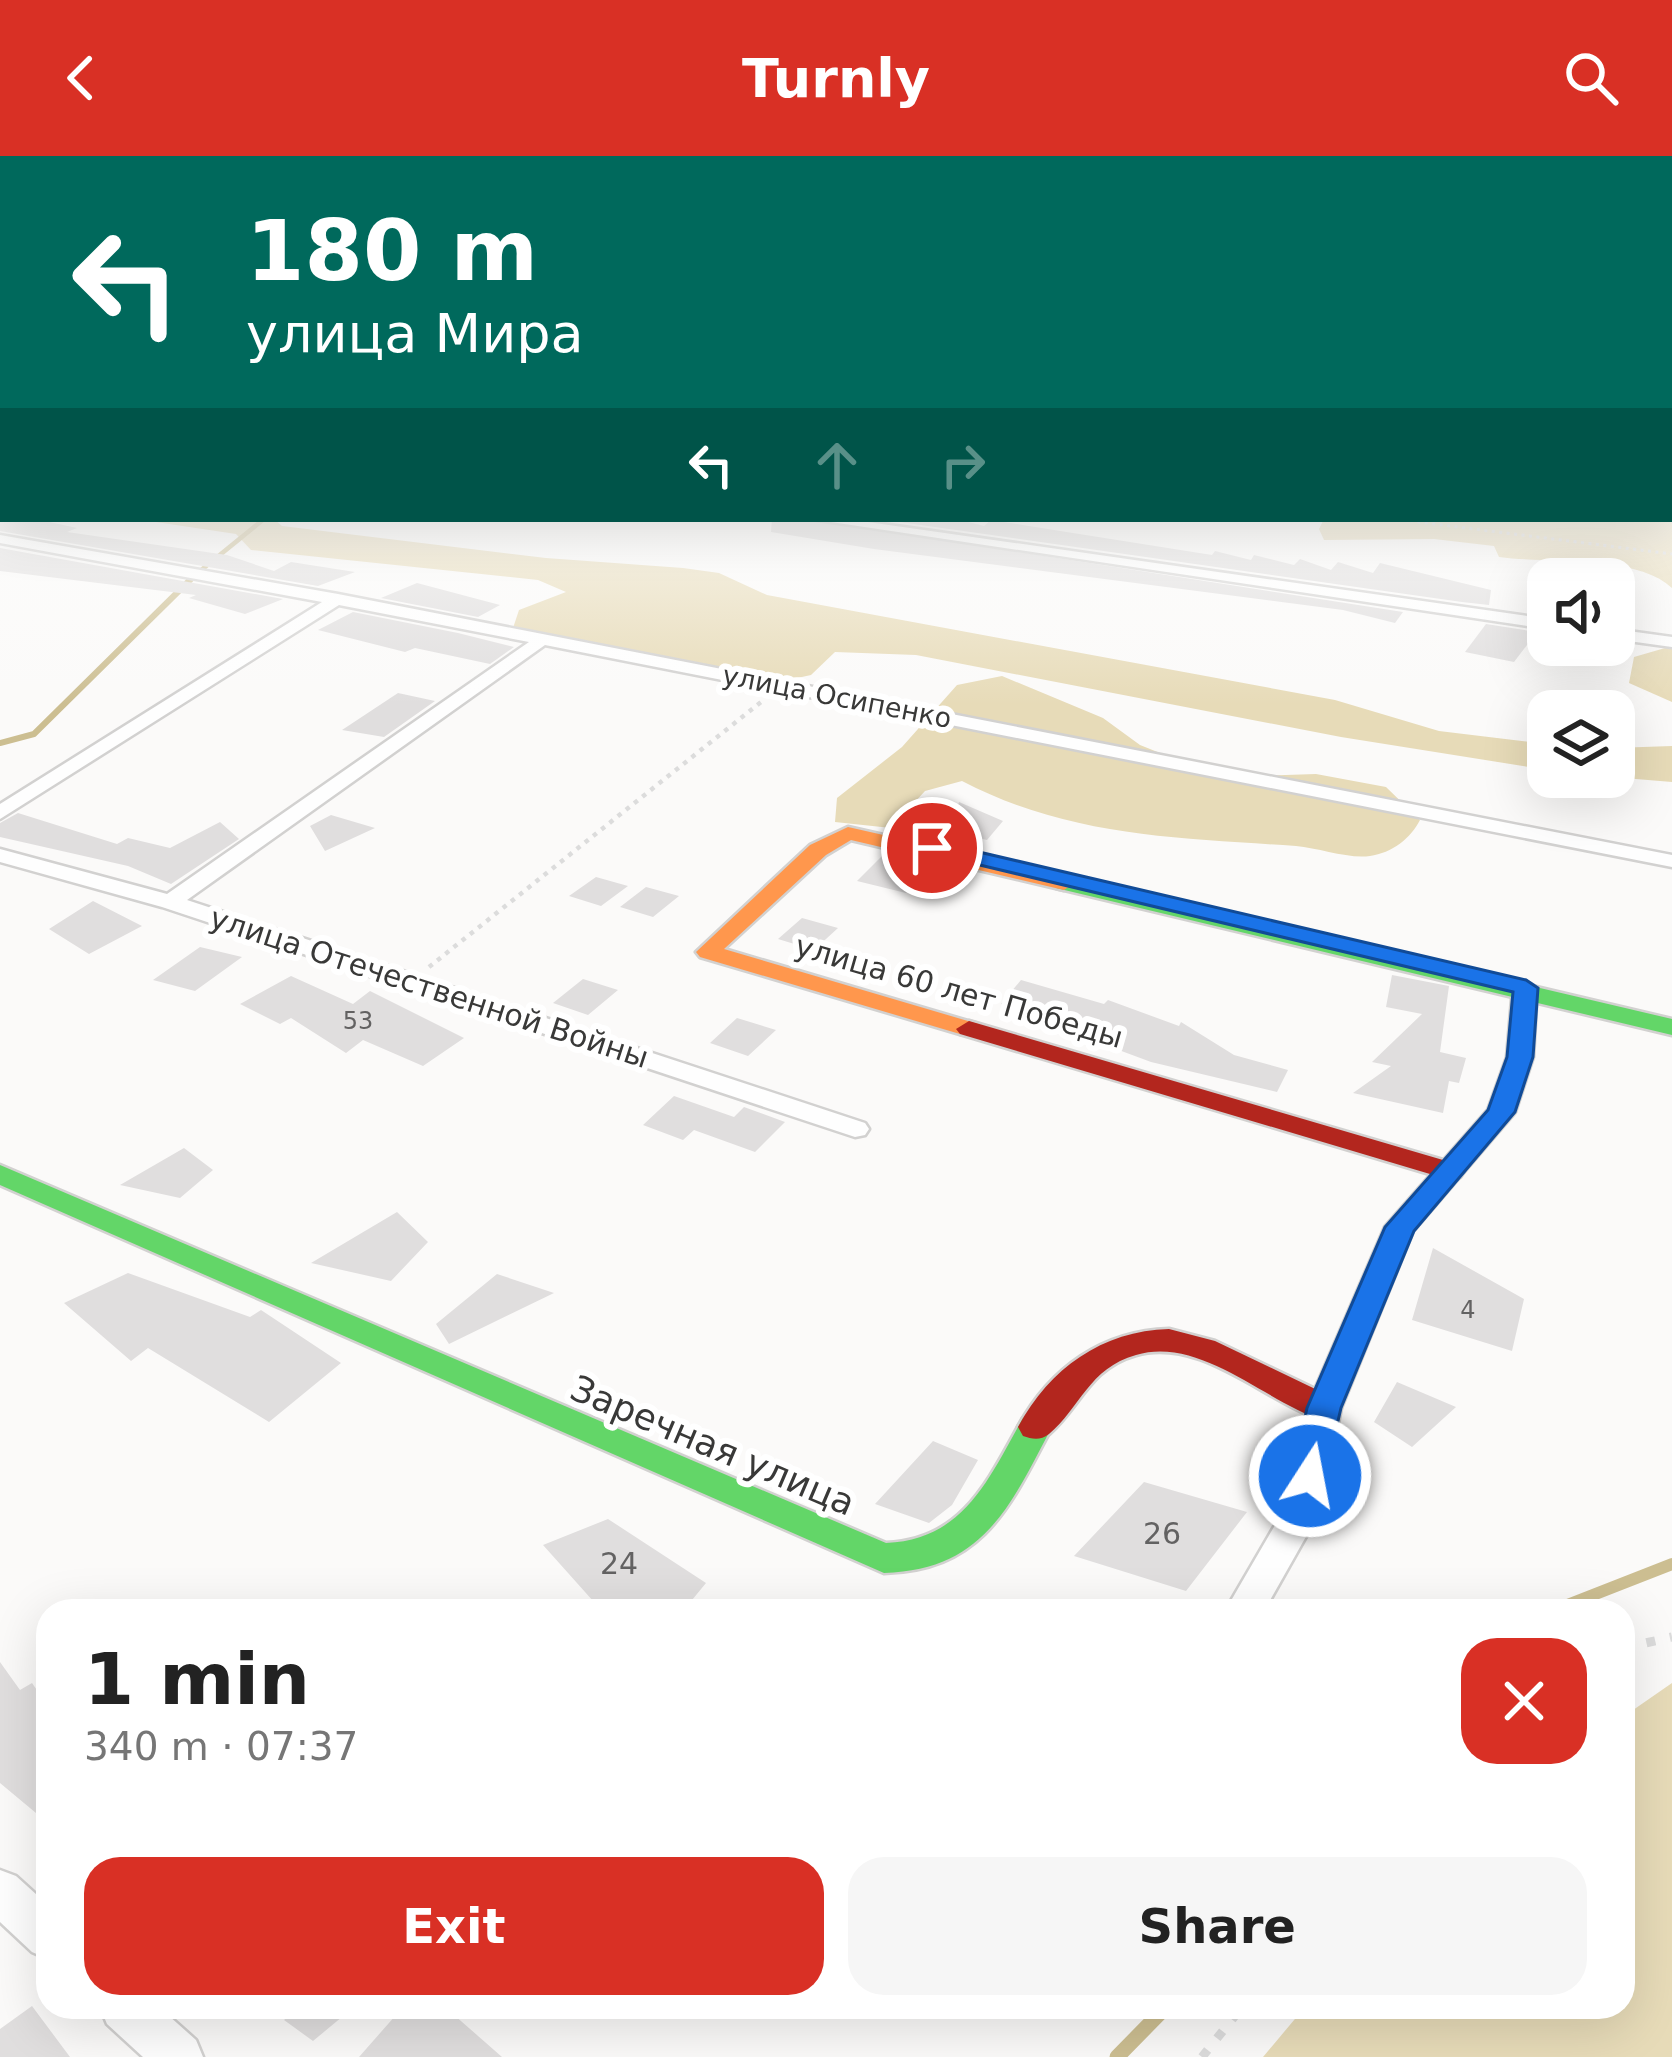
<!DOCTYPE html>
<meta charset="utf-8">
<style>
:root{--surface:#fff;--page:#f6f6f6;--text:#222;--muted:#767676;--accent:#d93025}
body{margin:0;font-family:"DejaVu Sans",sans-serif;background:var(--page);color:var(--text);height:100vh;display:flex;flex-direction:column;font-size:45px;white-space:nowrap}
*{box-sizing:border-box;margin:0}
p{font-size:39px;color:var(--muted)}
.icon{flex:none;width:66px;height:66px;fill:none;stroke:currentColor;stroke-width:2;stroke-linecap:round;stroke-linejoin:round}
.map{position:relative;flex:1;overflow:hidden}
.details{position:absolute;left:36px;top:1443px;width:1599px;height:420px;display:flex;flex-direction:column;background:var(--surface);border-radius:36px;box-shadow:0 12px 48px #0002}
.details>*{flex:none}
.hud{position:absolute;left:0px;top:0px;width:1674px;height:366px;box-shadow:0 12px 48px #0002;background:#00695c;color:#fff;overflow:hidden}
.fabs{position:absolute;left:1527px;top:402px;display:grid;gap:24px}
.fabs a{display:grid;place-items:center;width:108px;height:108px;border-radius:24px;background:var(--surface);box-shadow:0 12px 48px #0002;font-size:60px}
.pin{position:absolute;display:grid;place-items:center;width:102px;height:102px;color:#fff;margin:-51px;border:6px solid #fff;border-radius:50%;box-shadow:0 3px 12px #0007}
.me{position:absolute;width:132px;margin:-66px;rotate:11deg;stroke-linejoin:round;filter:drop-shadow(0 0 9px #0008)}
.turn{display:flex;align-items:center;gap:42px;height:252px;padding:0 48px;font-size:54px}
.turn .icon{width:156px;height:156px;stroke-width:2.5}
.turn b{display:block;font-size:84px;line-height:102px}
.lanes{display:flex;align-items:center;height:114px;padding:0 48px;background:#0003;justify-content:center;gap:60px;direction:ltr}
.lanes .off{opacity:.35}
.round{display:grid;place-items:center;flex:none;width:126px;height:126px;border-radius:36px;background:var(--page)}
.summary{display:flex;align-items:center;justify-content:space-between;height:204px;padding:0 48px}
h1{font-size:72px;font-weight:600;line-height:90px}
.action{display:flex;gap:24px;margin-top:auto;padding:24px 48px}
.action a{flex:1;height:138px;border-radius:36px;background:var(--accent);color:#fff;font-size:48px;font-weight:600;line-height:138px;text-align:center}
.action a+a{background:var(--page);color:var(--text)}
header{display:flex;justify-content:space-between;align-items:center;height:156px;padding:0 48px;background:var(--accent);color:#fff;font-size:54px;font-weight:600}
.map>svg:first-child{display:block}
</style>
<header><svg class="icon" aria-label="back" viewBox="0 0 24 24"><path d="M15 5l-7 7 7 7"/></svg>Turnly<svg class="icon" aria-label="search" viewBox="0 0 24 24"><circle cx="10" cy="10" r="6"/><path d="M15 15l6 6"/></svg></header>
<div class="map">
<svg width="1672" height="1901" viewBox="0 0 1672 1901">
<rect width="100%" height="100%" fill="#fbfaf9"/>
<!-- forest -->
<path fill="#e7dbb8" d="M1672 320V432C1636 398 1548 408 1499 401L1494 390 1434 383 1324 384 1319 373 1324 363H1671Z
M136 363H274L282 370 546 402 683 412 719 417 767 439 1335 544 1439 575 1548 588V614L1341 581 916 499 835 496 811 519 761 530 513 472 519 454 566 436 538 424 251 394 236 378Z
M1672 490V546L1629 527 1634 501Z
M1002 520 1103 562 1140 589 1195 611 1254 620 1316 618 1386 631 1420 664C1411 682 1392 697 1370 700 1348 703 1319 692 1296 690 1179 682 1069 681 962 625L925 635 891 672 835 666 837 642 902 591 957 529Z
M1672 590V626L1612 621 1614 592Z
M1672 1527V1901H1263L1305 1851H1623V1561Z"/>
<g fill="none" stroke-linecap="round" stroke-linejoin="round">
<!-- stream-far3 -->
<path stroke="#ccbe91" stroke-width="4.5" d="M189 424 264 363"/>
<!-- stream-far2 -->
<path stroke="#ccbe91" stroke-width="6" d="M0 587 34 578 193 421"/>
<!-- stream-far1 -->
<path stroke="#ccbe91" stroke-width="12" d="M1552 1455 1672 1408"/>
<!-- stream -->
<path stroke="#ccbe91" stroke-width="15" d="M1552 1455 1558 1453
M1117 1901 1166 1851"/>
</g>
<!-- building -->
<path fill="#e0dede" d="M0 363H35L77 372 67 376 227 399 274 415 291 406 355 416 318 430 0 375Z
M772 363H807L1403 456 1395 467 1343 454 874 393 771 376Z
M879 363H956L984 370 991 364 1212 399 1215 395 1251 404 1254 399 1294 409 1300 403 1331 414 1338 406 1373 417 1380 407 1491 434 1489 449 1462 446Z
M0 392 283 443 245 458 189 442 196 439 0 415Z
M417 427 500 449 478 461 381 442Z
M353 456 458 477 514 491 490 508 415 492 405 496 318 474Z
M1486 468 1537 476 1514 506 1465 496Z
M398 537 435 545 384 581 342 574Z
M959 646 1003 665 987 684 950 676Z
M18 657 117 688 128 682 170 692 220 666 239 683 171 728 128 710 0 681V667Z
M331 659 375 672 325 695 310 670Z
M883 699 931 710 906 737 857 725Z
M596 721 628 730 601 750 569 740Z
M646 731 679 740 653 761 620 751Z
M93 745 142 770 89 798 49 773Z
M802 762 838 772 814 794 778 783Z
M200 791 242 801 195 835 153 824Z
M1392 819 1449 830 1440 896 1466 902 1459 927 1449 925 1443 957 1353 937 1391 910 1372 906 1422 858 1386 851Z
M291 820 353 848 370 835 464 882 423 910 363 884 346 897 291 862 280 868 240 848Z
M583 823 618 834 588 859 553 847Z
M1021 824 1104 848 1108 844 1179 870 1181 866 1234 899 1288 914 1277 936 1151 906 1073 877 1079 872 1001 848Z
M737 862 776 874 748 900 710 887Z
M674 940 734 961 744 951 785 966 755 996 694 974 683 984 643 969Z
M184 992 213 1014 180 1042 120 1029Z
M397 1056 428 1086 391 1125 311 1107Z
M1433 1092 1524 1143 1512 1195 1412 1164Z
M128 1117 250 1161 261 1154 341 1207 269 1266 148 1192 131 1205 64 1147Z
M497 1118 554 1137 449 1188 436 1168Z
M1397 1226 1456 1251 1412 1291 1374 1266Z
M933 1285 978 1304 952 1349 929 1367 875 1348Z
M1144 1326 1247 1356 1186 1435 1074 1400Z
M608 1363 706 1427 683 1455H602L543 1389Z
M0 1506 20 1534 32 1527 48 1550V1667L0 1627Z
M32 1850 70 1901H0V1873Z
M299 1851H354L313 1885 284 1864Z
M403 1851H445L502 1901H359Z"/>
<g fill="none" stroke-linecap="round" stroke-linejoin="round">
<!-- street casing -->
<g stroke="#d2d1d0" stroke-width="5">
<path id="street" d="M811 363H847L1548 463V473Z
M0 379 338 438 1672 699V711L545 489 187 744 865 967 869 973 865 979 855 981 162 751 0 706V693L167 738 529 486 339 449 0 663V648L322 446 0 387Z
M1614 473 1672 481V491L1614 483Z
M1525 825 1537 832 1533 901 1515 956 1413 1075 1341 1252 1321 1354 1264 1455H1225L1285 1352 1307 1252 1385 1071 1488 954 1507 901 1513 832Z
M0 1714 16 1720 48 1749V1803L32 1796 0 1766Z
M100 1851H159L196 1884 203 1901H143L107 1868Z"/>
</g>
<!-- fast casing -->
<g stroke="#d2d1d0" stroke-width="5">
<path id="fast" d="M1064 720 1672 863V879L1056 732V722Z
M0 1009 886 1387C964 1384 989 1322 1023 1262L1035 1258 1047 1262 1052 1271C1010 1350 984 1414 884 1417L0 1029Z"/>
</g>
<!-- slow casing -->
<g stroke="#d2d1d0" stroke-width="5">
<path id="slow" d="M848 671 1064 720 1075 727 1064 734 851 684 826 699 724 793 978 868 982 873 978 878H960L700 801 696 796 810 689Z"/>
</g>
<!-- jam casing -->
<g stroke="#d2d1d0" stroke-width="5">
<path id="jam" d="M969 865 1460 1009 1464 1015 1460 1021H1440L960 878 956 873Z
M1169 1173 1215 1185 1336 1243 1341 1252 1336 1261 1324 1265C1265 1246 1201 1180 1136 1199 1089 1212 1080 1252 1049 1278 1040 1285 1032 1283 1023 1280L1018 1271C1050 1212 1102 1175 1169 1173Z"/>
</g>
<!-- path-far2 -->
<path stroke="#dcdcdc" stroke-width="3" stroke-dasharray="3 4.5" stroke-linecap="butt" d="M1395 363 1672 398"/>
<!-- path-far1 -->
<path stroke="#dcdcdc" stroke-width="4.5" stroke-dasharray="4.5 6" stroke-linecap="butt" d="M429 811 761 546"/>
<!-- path -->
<path stroke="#dcdcdc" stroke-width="9" stroke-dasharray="9 15" stroke-linecap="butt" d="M1623 1492 1672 1481
M1202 1901 1242 1851"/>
<!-- street -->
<use href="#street" fill="#fefefe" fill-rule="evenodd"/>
<!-- fast -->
<use href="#fast" fill="#63d668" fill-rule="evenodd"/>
<!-- slow -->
<use href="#slow" fill="#ff974d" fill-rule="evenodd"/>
<!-- jam -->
<use href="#jam" fill="#b3261e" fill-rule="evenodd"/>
</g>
<!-- sky -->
<linearGradient id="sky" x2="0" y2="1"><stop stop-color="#9db8c5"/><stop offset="0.52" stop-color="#fdfdfc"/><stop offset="1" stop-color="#fdfdfc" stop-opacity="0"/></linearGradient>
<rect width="1672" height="549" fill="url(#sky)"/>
<!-- route -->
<path fill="#1a73e8" stroke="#114b97" stroke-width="3" d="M932 685 1526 824 1538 832 1533 901 1515 956 1414 1075 1341 1252 1323 1330H1297L1292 1320 1307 1252 1385 1071 1488 954 1507 901 1513 836 925 696 922 692Z"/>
<g text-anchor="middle" stroke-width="12" stroke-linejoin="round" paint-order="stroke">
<!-- number labels -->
<g font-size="24" fill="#636262">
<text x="358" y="873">53</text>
<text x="1468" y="1162">4</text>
</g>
<!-- far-street labels -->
<g font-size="27" fill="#393938" stroke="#fff">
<text transform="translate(837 541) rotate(11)" y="9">улица Осипенко</text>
</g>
<!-- street labels -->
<g font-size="30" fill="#393938" stroke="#fff">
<text transform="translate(429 832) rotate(18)" y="10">улица Отечественной Войны</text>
<text transform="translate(959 836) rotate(16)" y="10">улица 60 лет Победы</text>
</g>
<!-- near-number labels -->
<g font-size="30" fill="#636262">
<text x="1162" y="1388">26</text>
<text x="619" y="1418">24</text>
</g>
<!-- near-street labels -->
<g font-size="36" fill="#393938" stroke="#fff">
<text transform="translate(713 1289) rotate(23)" y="13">Заречная улица</text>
</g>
</g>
</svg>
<div class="fabs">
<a><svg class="icon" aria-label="sound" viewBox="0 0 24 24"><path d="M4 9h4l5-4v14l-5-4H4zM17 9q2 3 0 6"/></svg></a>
<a><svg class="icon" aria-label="layers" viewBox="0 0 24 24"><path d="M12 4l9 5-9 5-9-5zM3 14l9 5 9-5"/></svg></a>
</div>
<div class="pin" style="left:932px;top:692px;background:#d93025"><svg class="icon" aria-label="arrive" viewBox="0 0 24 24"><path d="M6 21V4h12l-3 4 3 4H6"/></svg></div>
<svg class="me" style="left:1310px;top:1320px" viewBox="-20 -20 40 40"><circle r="17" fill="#1a73e8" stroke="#fff" stroke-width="3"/><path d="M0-11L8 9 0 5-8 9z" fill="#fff"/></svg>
<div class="hud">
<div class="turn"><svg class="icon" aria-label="left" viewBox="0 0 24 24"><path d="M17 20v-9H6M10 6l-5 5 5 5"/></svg><div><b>180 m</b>улица Мира</div></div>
<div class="lanes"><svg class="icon" aria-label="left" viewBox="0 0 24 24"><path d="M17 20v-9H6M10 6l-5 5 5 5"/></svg><svg class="icon off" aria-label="ahead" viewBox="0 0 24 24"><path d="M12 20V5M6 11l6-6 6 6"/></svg><svg class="icon off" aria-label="right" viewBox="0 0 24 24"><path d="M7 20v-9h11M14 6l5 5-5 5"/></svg></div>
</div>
<section class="details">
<div class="summary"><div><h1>1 min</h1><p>340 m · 07:37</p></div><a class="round" style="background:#d93025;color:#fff"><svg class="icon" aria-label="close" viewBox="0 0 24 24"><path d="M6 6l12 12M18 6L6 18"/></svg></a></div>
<div class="action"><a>Exit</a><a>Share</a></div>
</section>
</div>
